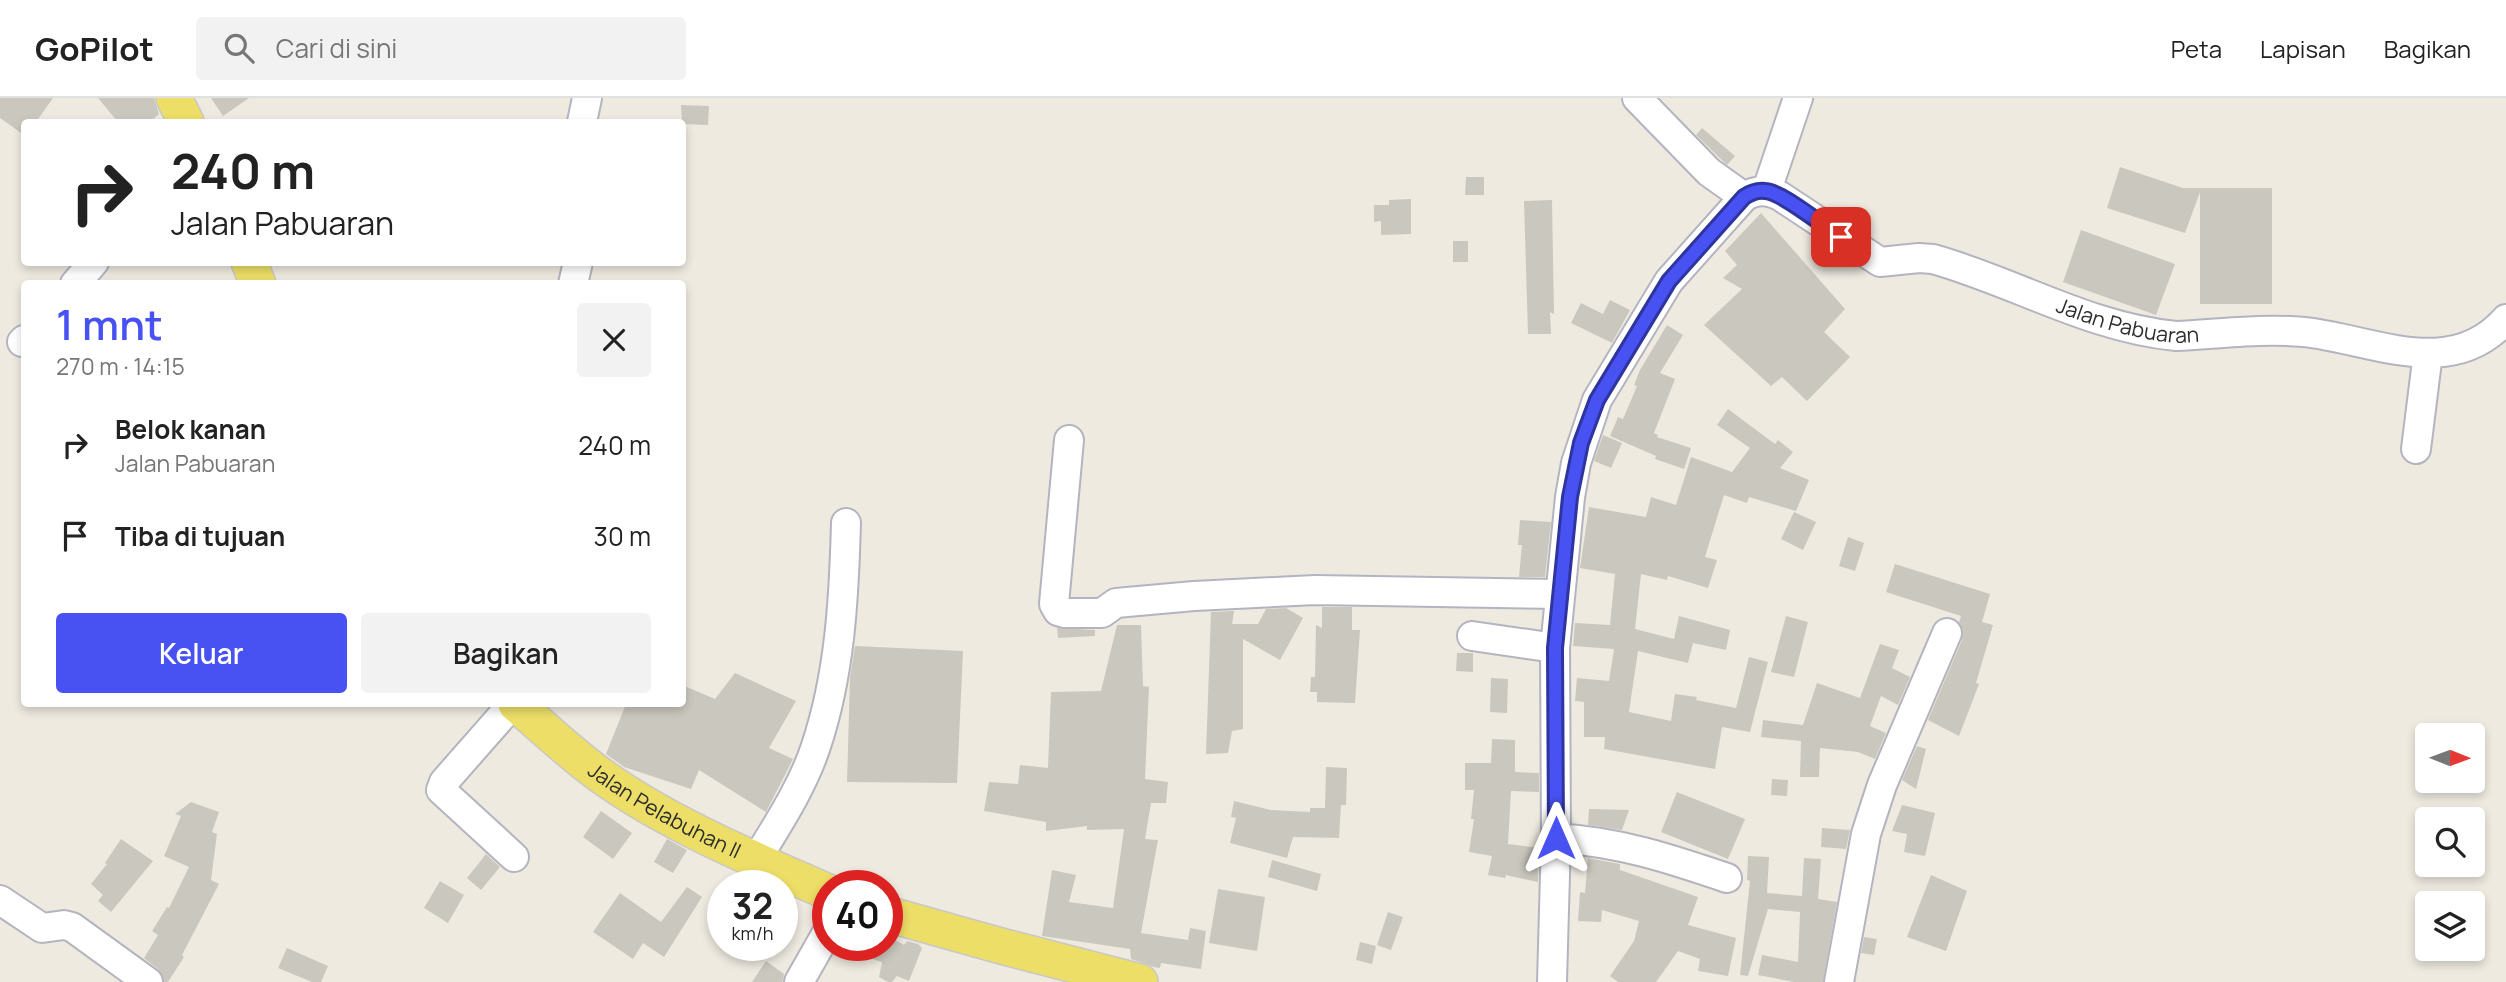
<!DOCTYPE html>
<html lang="id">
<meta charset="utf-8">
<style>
:root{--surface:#fff;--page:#f2f2f2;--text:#222;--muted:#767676;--line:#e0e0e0;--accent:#4852f3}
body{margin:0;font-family:Manrope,sans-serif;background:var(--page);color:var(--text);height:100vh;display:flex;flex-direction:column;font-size:26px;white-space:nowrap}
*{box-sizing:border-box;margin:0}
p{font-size:23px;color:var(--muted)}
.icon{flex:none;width:38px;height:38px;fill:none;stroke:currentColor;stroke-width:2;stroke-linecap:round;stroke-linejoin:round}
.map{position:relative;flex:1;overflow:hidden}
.panel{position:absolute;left:21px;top:182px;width:665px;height:427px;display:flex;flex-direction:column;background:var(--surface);border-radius:7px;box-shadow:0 4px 10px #0003}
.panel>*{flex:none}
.guide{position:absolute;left:21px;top:21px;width:665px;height:147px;border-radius:7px;box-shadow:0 4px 10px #0003;background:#fff;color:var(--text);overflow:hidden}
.needle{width:46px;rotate:91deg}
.fabs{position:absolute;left:2415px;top:625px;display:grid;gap:14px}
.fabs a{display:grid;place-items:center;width:70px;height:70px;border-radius:7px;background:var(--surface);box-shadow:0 4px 10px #0003;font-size:35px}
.speed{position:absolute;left:707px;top:772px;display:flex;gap:14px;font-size:35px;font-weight:700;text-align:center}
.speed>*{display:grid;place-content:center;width:91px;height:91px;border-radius:50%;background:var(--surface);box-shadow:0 4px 10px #0003;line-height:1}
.speed small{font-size:18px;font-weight:400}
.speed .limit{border:10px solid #d22;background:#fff;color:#111}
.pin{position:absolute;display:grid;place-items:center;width:60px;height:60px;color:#fff;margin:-30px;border-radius:14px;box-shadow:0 4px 10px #0006}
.me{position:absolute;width:77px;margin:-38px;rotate:0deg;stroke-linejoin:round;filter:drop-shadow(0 0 5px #0008)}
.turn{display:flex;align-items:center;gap:24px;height:147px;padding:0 35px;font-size:32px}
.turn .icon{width:91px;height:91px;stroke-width:2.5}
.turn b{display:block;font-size:49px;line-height:60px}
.round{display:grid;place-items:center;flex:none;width:74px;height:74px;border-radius:7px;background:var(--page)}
.head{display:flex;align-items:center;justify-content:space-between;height:119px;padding:0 35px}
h1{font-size:42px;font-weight:600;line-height:52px;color:var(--accent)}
.primary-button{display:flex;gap:14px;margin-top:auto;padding:14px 35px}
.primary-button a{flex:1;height:80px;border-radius:7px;background:var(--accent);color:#fff;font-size:28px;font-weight:600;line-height:80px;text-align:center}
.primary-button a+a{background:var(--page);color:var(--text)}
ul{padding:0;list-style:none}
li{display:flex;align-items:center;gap:21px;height:91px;padding:0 35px}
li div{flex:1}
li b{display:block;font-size:26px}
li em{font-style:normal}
header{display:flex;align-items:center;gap:42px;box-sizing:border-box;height:98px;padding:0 35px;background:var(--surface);border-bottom:2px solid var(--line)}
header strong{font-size:33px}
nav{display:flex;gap:38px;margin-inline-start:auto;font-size:24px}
.search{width:490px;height:63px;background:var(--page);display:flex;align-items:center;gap:18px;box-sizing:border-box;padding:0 24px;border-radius:7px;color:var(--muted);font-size:26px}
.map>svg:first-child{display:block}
</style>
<header>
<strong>GoPilot</strong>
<div class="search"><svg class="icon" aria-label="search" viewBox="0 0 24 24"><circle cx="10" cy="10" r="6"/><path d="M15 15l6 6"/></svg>Cari di sini</div>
<nav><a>Peta</a><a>Lapisan</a><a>Bagikan</a></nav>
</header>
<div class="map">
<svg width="2506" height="884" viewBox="0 0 2506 884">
<rect width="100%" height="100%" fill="#eeeae0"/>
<!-- building -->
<path fill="#cac8be" d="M0 0H53L36 24H24V37L0 20Z
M98 0H154L159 16 150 24H118Z
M211 0H249L223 18Z
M681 7 709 8 708 27 682 26Z
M1702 30 1735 58 1727 67 1696 37Z
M2120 69 2183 90H2272V206H2200V94L2185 135 2107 110Z
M1466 79H1484V97H1465Z
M1411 101V136L1381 137V123L1374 124V107H1389V102Z
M1552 102 1554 216 1550 214 1551 236H1528L1524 103Z
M1761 115 1845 211 1824 234 1850 259 1807 303 1782 279 1771 288 1704 227 1742 191 1723 180 1737 167 1725 153Z
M2081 132 2175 166 2156 217 2063 184Z
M1453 143H1468V164H1453Z
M1610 202 1630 212 1612 245 1571 225 1581 205 1603 216Z
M1667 227 1683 237 1660 275 1675 281 1654 335 1658 337 1657 339 1691 350 1684 371 1655 361 1656 358 1610 338 1618 319 1623 321 1637 288 1634 287 1640 272Z
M1728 311 1775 346 1778 342 1793 354 1780 370 1809 382 1796 413 1749 399 1747 405 1724 397 1705 459 1717 462 1708 490 1668 478 1667 482 1641 476 1635 531 1674 541 1679 518 1730 532 1726 552 1693 545 1688 565 1638 553 1629 614 1671 623 1675 596 1697 599 1696 602 1736 610 1749 559 1768 564 1750 634 1722 629 1715 671 1604 651 1605 639H1584V604L1575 603 1577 580 1609 583 1614 551 1573 548 1575 525 1610 527 1615 476 1580 470 1589 409 1646 419 1651 399 1676 407 1691 359 1732 374 1750 350 1717 327Z
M1603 337 1622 345 1611 370 1594 363Z
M1794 414 1816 424 1803 452 1781 441Z
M1520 422 1551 424 1545 479H1519L1522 447H1518Z
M1848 439 1864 445 1855 473 1839 468Z
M1895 466 1990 496 1982 524 1993 527 1976 585 1979 586 1959 638 1928 622 1962 542 1963 532 1959 524 1961 518 1886 494Z
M1322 509H1352V532H1360L1355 605 1317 604V594H1310L1311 579H1315L1316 527 1322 530Z
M1286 510 1303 520 1280 562 1243 541V631L1232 633 1228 655 1206 656 1211 514 1234 513 1232 526H1258L1266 511Z
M1786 518 1808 524 1794 579 1771 574Z
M1117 527H1141L1143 588 1149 589 1145 681 1168 684 1166 705H1151L1145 741 1158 742 1141 835 1188 842 1190 830 1206 833 1201 871 1161 865 1160 870 1154 869 1131 861 1130 851 1042 838 1052 772 1076 777 1069 804 1113 810 1124 731 1087 732V728L1046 733V724L984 713 989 684 1018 686 1020 667 1048 670 1051 594 1101 593Z
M1057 530 1095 532V538L1058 540Z
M1880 546 1899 552 1892 570 1910 579 1898 607 1881 598 1870 628 1886 635 1875 661 1858 654 1820 650 1819 679H1800L1801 643 1761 639 1763 622 1803 627 1817 585 1860 600Z
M855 548 963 553 957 685 847 684 850 580Z
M1457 555H1473V574L1456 573Z
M735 575 796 603 769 650 793 661 766 714 699 672 691 691 624 669 606 656 626 606H682V587L715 601Z
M1491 580 1508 581 1507 615 1490 614Z
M1492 641 1515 642V674L1539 675V694L1511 693 1508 746 1539 750 1538 784 1506 777 1505 780 1488 777 1492 758 1469 754 1474 721H1471L1474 692H1465V665H1491Z
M1917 648 1926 651 1916 691 1902 682Z
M1326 669 1347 670 1346 707H1341L1339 740 1293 739 1287 760 1230 745 1236 720 1231 719 1234 703 1271 712 1310 714V710H1325Z
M1772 681 1788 682 1787 698 1771 697Z
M1677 694 1745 721 1728 761 1661 734Z
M191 704 219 714 212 734 217 736 211 782 219 786 182 857 184 859 168 884H164L158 871 144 860 158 837 152 833 167 809 169 810 189 769 164 758 181 718 175 716Z
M1902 707 1935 715 1925 758 1904 754 1907 736 1892 733Z
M1589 711 1629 712 1622 732 1588 727Z
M601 713 632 735 613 761 583 739Z
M1822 730 1850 732 1846 751 1821 749Z
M121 741 153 763 111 814 98 803 103 797 91 786 107 766 105 765Z
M667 741 687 752 673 775 654 764Z
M486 756 500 769 481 792 467 780Z
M1748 758 1769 759 1767 795 1802 798 1804 760 1821 761 1818 801 1837 804 1823 884H1794L1758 877 1762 857 1798 864 1800 814 1768 811 1748 878 1740 877 1750 783 1747 782Z
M1588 760 1620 766V772L1698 799 1688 827 1736 840 1728 878 1698 873 1700 861 1678 853 1656 884H1618L1610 878 1634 843 1639 823 1602 812 1601 824 1578 823 1580 794 1585 795Z
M1272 762 1321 776 1317 793 1268 779Z
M1931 777 1967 793 1946 853 1907 839Z
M440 783 464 797 448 825 424 810Z
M687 789 702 799 664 859 643 845 633 861 593 834 620 795 661 824Z
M1218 791 1265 799 1257 853 1209 845Z
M1388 814 1403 819 1391 852 1377 847Z
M887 837 904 847 907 843 918 846 922 850 909 883 897 878 892 884H888L879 879 882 864 839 850V847H887Z
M1864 839 1877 841 1874 857 1861 855Z
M1360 844 1376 848 1372 866 1356 862Z
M287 850 328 868 321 884H312L278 870Z
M766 863 784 876 782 884H752Z"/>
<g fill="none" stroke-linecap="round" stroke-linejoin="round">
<!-- minor casing -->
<g stroke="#b4b4c0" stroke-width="32">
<g id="minor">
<path d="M1637 0 1709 74 1744 99"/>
<path d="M582 24 587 0"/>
<path d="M1767 92 1798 0"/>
<path d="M75 186 94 164"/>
<path d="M573 186 578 164"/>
<path d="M22 244 24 242"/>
<path d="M1069 342 1054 506 1058 513 1065 515H1102L1116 505 1194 498 1315 492 1560 496"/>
<path d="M2416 351 2428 255"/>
<path d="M1472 538 1555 550"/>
<path d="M510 606 502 618 444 684 441 692 514 759"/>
<path d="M1556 740C1620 744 1668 760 1727 780"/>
<path d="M756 762C778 726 803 688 816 648 840 576 844 500 846 425"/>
<path d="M0 802 42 830 64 827 72 829 148 884"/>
<path d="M799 884 828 833"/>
<path id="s1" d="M1552 884 1556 740 1555 550 1570 399 1576 365 1597 302 1669 183 1744 99C1757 91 1767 92 1780 98L1880 164 1919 160 1933 161C2015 184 2090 230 2176 238 2218 236 2262 230 2304 234 2372 241 2451 284 2506 221"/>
<path d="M1839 884 1866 736 1882 687 1947 535"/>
</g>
</g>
<!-- major casing -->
<g stroke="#c8c8c8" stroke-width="38">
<g id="major">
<path d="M174 0 186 24"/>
<path d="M249 164 258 186"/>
<path id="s2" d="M516 606C544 630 572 657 603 679 669 726 753 761 828 794"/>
<path d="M887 816 1001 848 1140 884"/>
</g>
</g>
<!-- minor -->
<use href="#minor" stroke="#fff" stroke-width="28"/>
<!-- major -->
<use href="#major" stroke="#ecde67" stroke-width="35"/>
</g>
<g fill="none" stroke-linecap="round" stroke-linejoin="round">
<!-- route casing -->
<g stroke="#2f359e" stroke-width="18">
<path id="route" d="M1556 740 1555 550 1570 399 1581 345 1597 302 1669 183 1744 99C1750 95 1757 92 1765 93 1781 93 1824 129 1841 139"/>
</g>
<!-- route -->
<use href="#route" stroke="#4852f3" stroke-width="12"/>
</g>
<g text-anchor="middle" stroke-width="6" stroke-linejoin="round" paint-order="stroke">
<!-- street labels -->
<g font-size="21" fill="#2d2d2d" stroke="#fff">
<text dy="7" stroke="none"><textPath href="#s1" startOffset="1255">Jalan Pabuaran</textPath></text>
<text dy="7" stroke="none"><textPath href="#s2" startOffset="184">Jalan Pelabuhan II</textPath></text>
</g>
</g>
</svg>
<div class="fabs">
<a><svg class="needle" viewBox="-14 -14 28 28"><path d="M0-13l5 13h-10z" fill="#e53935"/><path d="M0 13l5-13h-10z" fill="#767676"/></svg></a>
<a><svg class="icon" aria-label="search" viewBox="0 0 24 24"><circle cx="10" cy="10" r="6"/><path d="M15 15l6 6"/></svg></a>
<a><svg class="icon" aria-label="layers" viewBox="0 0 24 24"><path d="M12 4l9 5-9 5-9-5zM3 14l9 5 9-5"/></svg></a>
</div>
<div class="speed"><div>32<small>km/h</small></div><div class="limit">40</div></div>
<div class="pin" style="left:1841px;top:139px;background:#d93025"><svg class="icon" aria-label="arrive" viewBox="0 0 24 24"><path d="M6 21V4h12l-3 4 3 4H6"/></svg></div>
<svg class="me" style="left:1556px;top:740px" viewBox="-20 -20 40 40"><path d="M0-17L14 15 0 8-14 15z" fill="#4852f3" stroke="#fff" stroke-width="4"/></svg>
<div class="guide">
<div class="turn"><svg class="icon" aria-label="right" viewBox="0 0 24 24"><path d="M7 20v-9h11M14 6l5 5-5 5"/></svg><div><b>240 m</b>Jalan Pabuaran</div></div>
</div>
<section class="panel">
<div class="head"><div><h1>1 mnt</h1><p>270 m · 14:15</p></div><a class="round"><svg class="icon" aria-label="close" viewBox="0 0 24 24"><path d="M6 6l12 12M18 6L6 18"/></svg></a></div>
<ul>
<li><svg class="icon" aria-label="right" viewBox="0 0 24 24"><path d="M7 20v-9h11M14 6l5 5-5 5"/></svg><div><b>Belok kanan</b><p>Jalan Pabuaran</p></div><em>240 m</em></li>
<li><svg class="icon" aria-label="arrive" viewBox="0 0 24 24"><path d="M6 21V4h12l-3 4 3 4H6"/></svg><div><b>Tiba di tujuan</b></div><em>30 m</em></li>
</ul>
<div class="primary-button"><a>Keluar</a><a>Bagikan</a></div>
</section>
</div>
